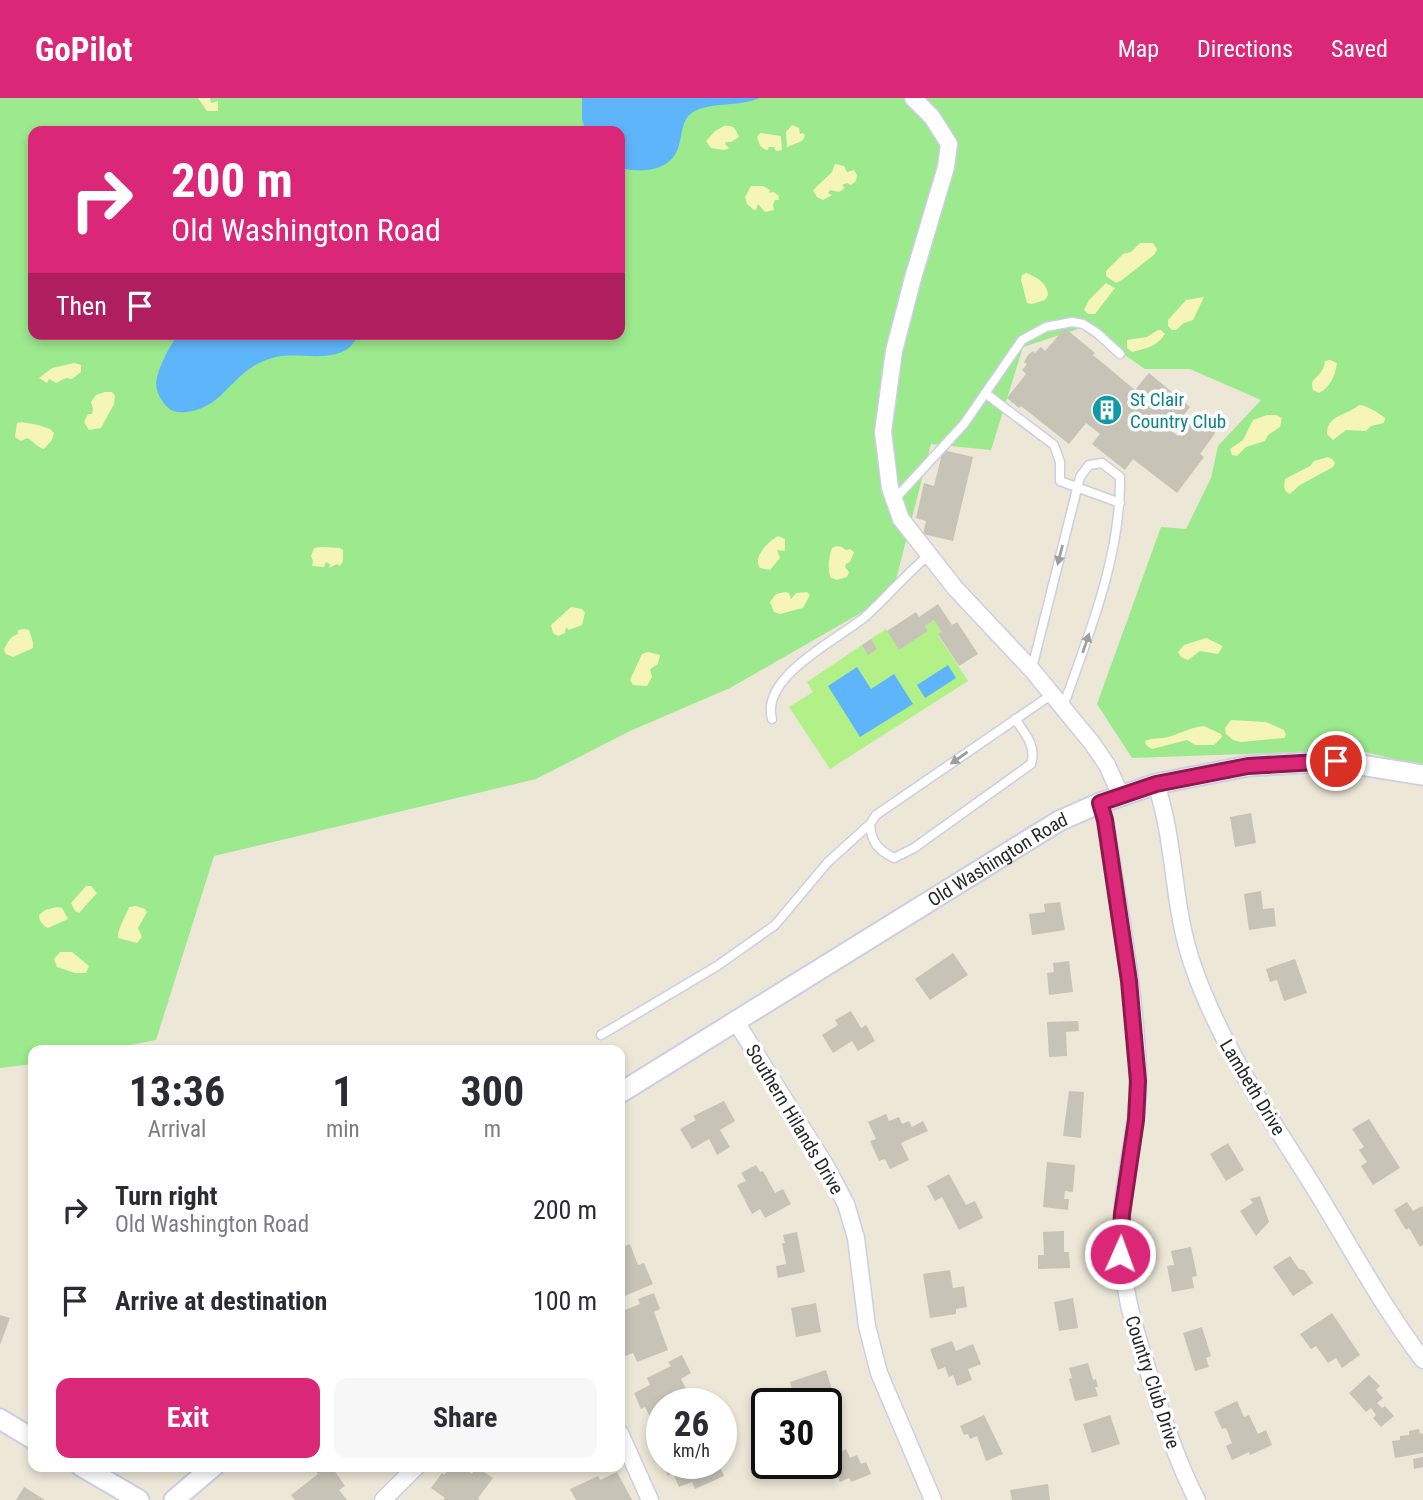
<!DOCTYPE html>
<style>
:root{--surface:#fff;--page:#f7f7f7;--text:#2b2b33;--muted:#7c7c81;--accent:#db2777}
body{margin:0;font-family:"Roboto Condensed",sans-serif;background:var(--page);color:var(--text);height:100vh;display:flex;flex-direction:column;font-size:26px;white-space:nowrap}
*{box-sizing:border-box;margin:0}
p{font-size:23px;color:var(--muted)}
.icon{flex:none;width:38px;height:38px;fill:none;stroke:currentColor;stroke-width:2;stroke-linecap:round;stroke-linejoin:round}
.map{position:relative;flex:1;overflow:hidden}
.drawer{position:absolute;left:28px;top:947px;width:597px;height:427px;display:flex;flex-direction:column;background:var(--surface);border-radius:14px;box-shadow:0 4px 10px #0003}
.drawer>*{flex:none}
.hud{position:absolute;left:28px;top:28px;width:597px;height:214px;border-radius:14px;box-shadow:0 4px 10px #0003;background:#db2777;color:#fff;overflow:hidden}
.speed{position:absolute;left:646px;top:1290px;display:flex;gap:14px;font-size:35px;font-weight:700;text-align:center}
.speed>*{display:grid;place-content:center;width:91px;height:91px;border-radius:50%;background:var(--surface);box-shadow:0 4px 10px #0003;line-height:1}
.speed small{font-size:18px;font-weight:400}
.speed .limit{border:4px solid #111;border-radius:10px;background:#fff;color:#111}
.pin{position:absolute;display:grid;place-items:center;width:60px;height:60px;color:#fff;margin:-30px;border:4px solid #fff;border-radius:50%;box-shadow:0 2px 7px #0007}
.me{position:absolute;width:77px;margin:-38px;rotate:2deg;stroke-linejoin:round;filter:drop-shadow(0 0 5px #0008)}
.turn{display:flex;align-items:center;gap:24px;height:147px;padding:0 28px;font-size:32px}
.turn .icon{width:91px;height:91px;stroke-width:2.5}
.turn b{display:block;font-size:49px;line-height:60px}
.then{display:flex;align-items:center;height:66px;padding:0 28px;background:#0003;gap:14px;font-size:26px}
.eta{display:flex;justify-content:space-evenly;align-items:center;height:119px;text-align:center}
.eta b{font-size:42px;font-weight:700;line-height:49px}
.cta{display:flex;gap:14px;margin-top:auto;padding:14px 28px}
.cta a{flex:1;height:80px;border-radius:14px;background:var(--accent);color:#fff;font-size:28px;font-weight:700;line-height:80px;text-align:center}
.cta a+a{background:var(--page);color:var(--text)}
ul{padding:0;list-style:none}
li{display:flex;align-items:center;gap:21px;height:91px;padding:0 28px}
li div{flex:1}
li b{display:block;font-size:26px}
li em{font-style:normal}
header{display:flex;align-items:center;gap:42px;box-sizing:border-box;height:98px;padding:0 35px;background:var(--accent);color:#fff}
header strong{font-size:33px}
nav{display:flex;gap:38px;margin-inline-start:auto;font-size:24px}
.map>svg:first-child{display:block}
</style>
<header>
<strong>GoPilot</strong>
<nav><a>Map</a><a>Directions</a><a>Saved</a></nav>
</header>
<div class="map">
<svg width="1423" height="1402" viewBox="0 0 1423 1402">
<rect width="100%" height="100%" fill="#ece7d7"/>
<!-- green -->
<path fill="#9ce98e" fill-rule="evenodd" d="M0 0H1423V668L1357 652 1132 660 1097 606 1161 429 1186 431 1211 380 1218 348 1261 302 1190 271H1145L1084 229 1023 249 991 352 931 346 892 497 730 590 630 633 536 681 214 758 156 942 104 952H33V966L0 970ZM33 33H620V236H33Z"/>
<!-- sand -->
<path fill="#f4f5b6" d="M198 0H210L211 5 218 3V13H207Z
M792 27 799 30 800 36 803 35 805 38 802 43 787 49 786 34Z
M724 28C734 27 735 30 739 39L731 44H726L725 46 729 50 725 52 711 50 706 43 715 33Z
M760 35 781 38 782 52 776 53 774 49H769L768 52C760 51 759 45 757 39Z
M835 66 844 68 847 74 854 72 857 77 856 83 851 87 847 85 842 87 845 90 839 94 830 92 828 95 832 97 823 102 817 99 813 92 832 74Z
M751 88H763L770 92 769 95 774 94 779 98V102H775L773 107 774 112 765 114 758 106 756 112H754L747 106 745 99Z
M1140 145H1153L1157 151 1155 156 1122 182 1116 185 1106 178V173L1123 156 1131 154Z
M1026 175C1037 179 1047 185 1048 197L1045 202 1032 206 1027 205 1021 182 1022 177Z
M1106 185 1115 190 1095 216H1088L1084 212 1089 202Z
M1204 199 1193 222 1184 225 1176 232H1172L1168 228V222L1186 202Z
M1158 232H1161L1165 236C1158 248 1145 251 1132 254L1127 250V242L1147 239Z
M1330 262 1337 265C1335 277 1331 289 1319 295L1313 292C1309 280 1318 281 1322 272 1324 270 1324 266 1325 263Z
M74 265 81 267V274L72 281 66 280 56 285 49 281 47 285 39 280 52 270Z
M105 294H112L115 298 114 306 101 330 89 332 84 324 88 316H92L93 311 91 304 96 297Z
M1359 307C1368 308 1377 314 1385 320L1384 325 1371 328 1366 333 1346 332 1333 342 1327 336C1327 316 1347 318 1359 307Z
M1267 317H1276L1282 320 1280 329 1268 337 1265 343 1246 349 1237 358 1232 357 1230 351 1243 342 1253 322Z
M21 324 38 327 50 331 54 335 52 342 44 351C36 349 34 343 27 340L21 343 15 339 17 325Z
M1328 359 1332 361 1335 365 1333 369 1300 387 1290 396C1283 393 1284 388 1285 381L1310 368 1314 363Z
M778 438 785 441V453L777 452 780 460 770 472 760 470C752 459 768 444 778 438Z
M836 448 842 449 846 452 850 451 854 454 850 464 846 466 845 469 849 474 847 479 837 482 831 480C827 473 829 458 832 450Z
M321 449 340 450 343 452V463L340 468 337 466 329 470 330 466 326 464 324 469 312 468 313 463 311 458 314 450Z
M785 494 789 495 791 501 796 495 807 494 810 497 803 510 780 516 774 514 770 504 776 496Z
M571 509 582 511 585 515 582 527 569 532 566 529 565 535 558 538 553 535 551 527Z
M25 531 29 532 33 544V550L13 559 6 556 4 552C8 544 9 539 18 536V532Z
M1206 540 1223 548 1218 556 1200 553 1188 562 1181 559 1178 554 1184 547Z
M648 554 660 557 658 566 650 571 652 579 647 588 633 587 630 582 642 556Z
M1231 622 1266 624 1284 632 1286 637 1284 640 1241 644 1233 642 1226 636 1225 630Z
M1204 628 1221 636 1222 639 1214 647H1195L1187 642 1152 651 1146 647 1145 643C1152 640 1156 641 1163 640 1177 638 1189 629 1204 628Z
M86 788H91L97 795 79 815 75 813 71 805Z
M136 808 145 811 147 814 138 830 142 839 137 845 118 840C117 831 126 818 129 809Z
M57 809 62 810 68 821 48 830C43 828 39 823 39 817L45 812Z
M60 854H72L89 868 86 875H75L57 869 54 861Z"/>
<!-- pitch -->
<path fill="#b2f188" d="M934 522 942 534 938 537 968 583 830 671 789 609 813 594 807 584 886 531 899 552 928 533 925 528Z"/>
<!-- water -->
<path fill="#5fb5f9" d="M582 0H760C739 9 712 4 695 13 681 20 683 35 679 47 672 74 642 75 620 70V33H586L582 22Z
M179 236H358C346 270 302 253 276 259 264 262 253 267 243 276 224 292 214 311 186 314 176 315 169 313 163 304 157 296 155 289 157 279 161 265 169 248 179 236Z
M948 567 956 580 925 600 917 587Z
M857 569 871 591 894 576 913 606 860 639 828 588Z"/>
<!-- building -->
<path fill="#c7c3b7" d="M1065 230 1095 255 1093 257 1135 292 1149 275 1190 309 1171 333 1178 338 1193 319 1202 314 1212 317 1218 326 1214 337 1200 356 1204 359 1177 395 1133 361 1125 372 1092 346 1100 336 1086 325 1069 346 1021 308 1019 310 1007 300 1026 276 1022 272 1027 266 1024 264 1028 257 1033 253 1035 255 1041 249 1045 253Z
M943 352 973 359 953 443 923 436 926 423 916 420 924 385 934 388Z
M938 506 952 527 957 524 978 556 959 568 938 536 942 534 934 522 925 528 928 533 899 552 887 533 916 514 919 519Z
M871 541 877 551 868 557 862 547Z
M1251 715 1256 745 1235 749 1230 719Z
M1261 793 1263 811 1274 810 1276 828 1249 832 1244 796Z
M1060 804 1065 832 1032 837 1029 816 1045 814 1044 806Z
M953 855 968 877 930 902 915 881Z
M1295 861 1307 895 1284 903 1277 882 1270 884 1266 871Z
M1069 863 1073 894 1049 897 1047 875 1054 874 1053 865Z
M851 913 861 930 866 927 875 943 858 953 852 943 833 955 822 937 838 927 835 922Z
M1078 923 1079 933 1066 934 1067 958 1049 959 1047 924Z
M1069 993 1084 994 1081 1040 1063 1038Z
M724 1003 735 1023 720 1032 730 1049 717 1057 709 1041 692 1051 680 1031 696 1022 693 1018Z
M886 1016 889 1023 899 1019 902 1026 909 1023 912 1029 923 1023 928 1033 901 1045 909 1062 890 1071 885 1061 879 1063 870 1043 876 1041 868 1024Z
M1369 1021 1400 1070 1373 1087 1361 1068 1367 1064 1359 1052 1364 1049 1352 1031Z
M1228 1045 1244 1072 1226 1083 1210 1056Z
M1047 1064 1075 1067 1073 1094 1065 1093 1064 1101H1069L1068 1112 1043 1109Z
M756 1067 760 1074 763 1073 775 1095 783 1091 791 1106 765 1120 760 1111 752 1116 737 1087 746 1083 741 1075Z
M949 1076 966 1107 975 1103 983 1120 959 1132 942 1099 935 1103 927 1088Z
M1260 1098 1269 1124 1256 1138 1240 1113 1253 1105 1250 1101Z
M1407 1104 1413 1113 1422 1108 1423 1110V1147L1420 1149 1409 1130 1406 1132 1394 1112Z
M1064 1133V1154H1069L1070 1170 1038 1171V1157H1044L1043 1134Z
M797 1134 805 1174 778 1180 776 1168 786 1166 782 1145H785L783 1137Z
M620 1140 623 1149 630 1146 638 1167 644 1165 653 1186 620 1200Z
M1191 1149 1197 1178 1192 1179 1194 1190 1172 1194 1167 1168 1174 1167 1171 1153Z
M1290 1158 1299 1171 1304 1172 1313 1185 1293 1198 1273 1169Z
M950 1172 953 1190 964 1188 967 1209 956 1211V1216L930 1220 923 1176Z
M654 1195 660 1211 654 1214 668 1252 637 1264 633 1255 620 1260V1223L623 1222 620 1214 640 1206 638 1201Z
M1073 1200 1078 1230 1059 1233 1054 1204Z
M816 1205 821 1234 796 1239 791 1210Z
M1332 1215 1360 1257 1342 1270 1336 1260 1328 1265 1316 1248 1311 1251 1300 1236Z
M0 1217 10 1220 0 1247Z
M1202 1229 1211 1258 1206 1260 1209 1269 1195 1273 1183 1235Z
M952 1243 956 1253 973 1246 981 1266 968 1271 972 1282 957 1288 953 1277 949 1279 945 1269 938 1272 930 1251Z
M682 1257 691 1275 681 1281 694 1306H662V1319L652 1323 645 1309 641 1311 634 1295 650 1287 647 1280 671 1268 668 1264Z
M1088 1265 1093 1282 1096 1281 1098 1289H1095L1098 1298 1075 1303 1069 1281 1072 1280 1069 1270Z
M826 1272 833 1295 829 1297 831 1303 821 1306H796L790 1284Z
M1369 1277 1380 1288 1376 1292 1383 1300 1377 1305 1382 1310 1385 1308 1394 1318 1381 1329 1373 1320 1376 1317 1371 1310 1366 1314 1349 1295Z
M1237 1303 1244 1319 1249 1317 1258 1336 1266 1332 1272 1347 1250 1357 1249 1354 1232 1362 1226 1348 1232 1345 1226 1330 1222 1331 1214 1314Z
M984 1317 1003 1356 986 1363 977 1338 970 1341 968 1336 964 1337 960 1328Z
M1110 1317 1120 1346 1092 1355 1083 1326Z
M1419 1331 1420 1336 1423 1335V1355L1395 1360 1392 1343 1400 1342V1338L1409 1337V1333Z
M830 1342 831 1344 835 1343 840 1354 846 1351 850 1360 857 1357 861 1366 866 1364 871 1376 851 1384 849 1380 840 1384 834 1370 827 1373 824 1365H826V1344Z
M1423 1359V1369L1414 1371 1413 1361Z
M662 1365H718L724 1378 695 1391 692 1384 679 1389 673 1375 668 1378Z
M316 1368H331L345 1388 339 1392 347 1402H295L291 1397 318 1376 314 1370Z
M451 1368H462L472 1376 476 1369 493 1380 478 1400 480 1402H443L445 1400 431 1390 442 1375 444 1377Z
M617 1374 632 1402H576L570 1391 598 1378 600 1382Z
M1048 1386 1050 1402H1012L1010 1392Z
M24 1389 45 1402H16Z"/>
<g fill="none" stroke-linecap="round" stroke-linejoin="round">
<!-- service casing -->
<g stroke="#cdcde3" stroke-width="11">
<path id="service" d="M985 295 1054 347 1060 364V383L1120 405
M894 402 964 326 1022 242 1046 229 1072 224 1083 226 1097 235 1120 256
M1032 570 1080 379 1089 367 1102 365 1120 379C1121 458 1089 536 1063 609
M772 621C760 578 839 541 866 518 888 498 906 476 929 457
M1015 621C1025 635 1037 649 1031 666L914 750 894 760C878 752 871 744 870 726L876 717 1051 597
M601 937 717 868 775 827 828 764 870 726"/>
</g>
<!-- minor casing -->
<g stroke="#cdcde3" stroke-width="19">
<path id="minor" d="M913 0 932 19 949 46 946 69 913 180 894 253 883 334 890 390 901 421 955 490 1032 572 1092 645 1107 667 1121 698
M1156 686C1176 745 1172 809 1193 868 1221 949 1270 1019 1315 1091 1350 1148 1382 1208 1423 1262
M1100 705 1105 722C1118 807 1136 894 1138 980 1139 1027 1125 1071 1122 1117 1117 1178 1134 1231 1153 1288 1165 1327 1178 1366 1197 1402
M735 922 827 1070 846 1106 856 1140 867 1228 879 1275 933 1402
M620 1335 650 1402
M383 1402 417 1368"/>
</g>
<!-- tertiary casing -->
<g stroke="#cdcde3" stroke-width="23">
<g id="tertiary">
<path id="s1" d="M620 995 1059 723 1100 705 1156 686 1248 668 1336 663 1423 677"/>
<path d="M0 1321 33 1341"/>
<path d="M81 1368 139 1402"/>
<path d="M174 1402 214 1368"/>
</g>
</g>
<!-- service -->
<use href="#service" stroke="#fff" stroke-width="8"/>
<!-- minor -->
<use href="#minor" stroke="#fff" stroke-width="16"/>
<!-- tertiary -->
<use href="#tertiary" stroke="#fff" stroke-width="19"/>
</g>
<!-- one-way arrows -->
<defs><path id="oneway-solid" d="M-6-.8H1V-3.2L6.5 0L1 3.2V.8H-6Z" transform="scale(1.75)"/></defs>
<g fill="#9e9e9e">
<use href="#oneway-solid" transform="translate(1060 457) rotate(104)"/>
<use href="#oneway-solid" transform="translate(1086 545) rotate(-71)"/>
<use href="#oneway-solid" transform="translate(959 660) rotate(145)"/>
</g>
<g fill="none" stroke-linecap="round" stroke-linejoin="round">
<!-- route casing -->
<g stroke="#8e194d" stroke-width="18">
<path id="route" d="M1120 1156 1122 1116 1136 1022 1138 983 1129 883 1105 722 1100 705 1156 686 1248 668 1336 663"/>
</g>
<!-- route -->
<use href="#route" stroke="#db2777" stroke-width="12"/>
</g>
<!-- icons -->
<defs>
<g id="building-disc" transform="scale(1.575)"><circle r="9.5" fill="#0f9aa8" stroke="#fff"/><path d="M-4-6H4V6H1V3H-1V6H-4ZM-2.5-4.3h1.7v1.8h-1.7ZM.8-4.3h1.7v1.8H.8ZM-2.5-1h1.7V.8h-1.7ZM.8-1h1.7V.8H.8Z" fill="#fff"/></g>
</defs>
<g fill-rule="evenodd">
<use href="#building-disc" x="1107" y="312"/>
</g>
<g text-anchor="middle" stroke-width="7" stroke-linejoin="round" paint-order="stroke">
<!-- culture labels -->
<g font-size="19" fill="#0d838f" stroke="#fff" text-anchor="start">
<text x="1130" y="308">St Clair<tspan x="1130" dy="22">Country Club</tspan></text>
</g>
<!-- street labels -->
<g font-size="19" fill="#282828" stroke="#fff">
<text dy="7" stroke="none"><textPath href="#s1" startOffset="444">Old Washington Road</textPath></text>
<text transform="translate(1253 989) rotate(59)" y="7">Lambeth Drive</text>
<text transform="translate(795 1021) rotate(59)" y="7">Southern Hilands Drive</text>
<text transform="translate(1153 1284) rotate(72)" y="7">Country Club Drive</text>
</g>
</g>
</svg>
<div class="speed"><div>26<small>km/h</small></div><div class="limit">30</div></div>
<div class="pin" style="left:1336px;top:663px;background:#d93025"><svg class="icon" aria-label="arrive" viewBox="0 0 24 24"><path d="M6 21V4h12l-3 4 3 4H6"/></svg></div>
<svg class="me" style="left:1120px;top:1156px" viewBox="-20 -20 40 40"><circle r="17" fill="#db2777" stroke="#fff" stroke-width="3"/><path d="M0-11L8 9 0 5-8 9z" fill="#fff"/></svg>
<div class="hud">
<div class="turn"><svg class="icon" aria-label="right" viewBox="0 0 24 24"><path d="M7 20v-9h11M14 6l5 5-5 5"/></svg><div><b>200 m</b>Old Washington Road</div></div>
<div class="then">Then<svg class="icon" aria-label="arrive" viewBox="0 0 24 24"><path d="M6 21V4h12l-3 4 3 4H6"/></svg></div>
</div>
<section class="drawer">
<div class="eta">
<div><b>13:36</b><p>Arrival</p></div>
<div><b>1</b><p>min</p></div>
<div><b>300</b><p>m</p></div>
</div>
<ul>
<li><svg class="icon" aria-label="right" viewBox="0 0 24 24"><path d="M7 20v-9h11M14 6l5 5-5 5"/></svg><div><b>Turn right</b><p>Old Washington Road</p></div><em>200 m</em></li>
<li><svg class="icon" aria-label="arrive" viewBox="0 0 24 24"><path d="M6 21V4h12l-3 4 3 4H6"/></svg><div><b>Arrive at destination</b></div><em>100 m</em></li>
</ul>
<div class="cta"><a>Exit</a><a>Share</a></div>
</section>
</div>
